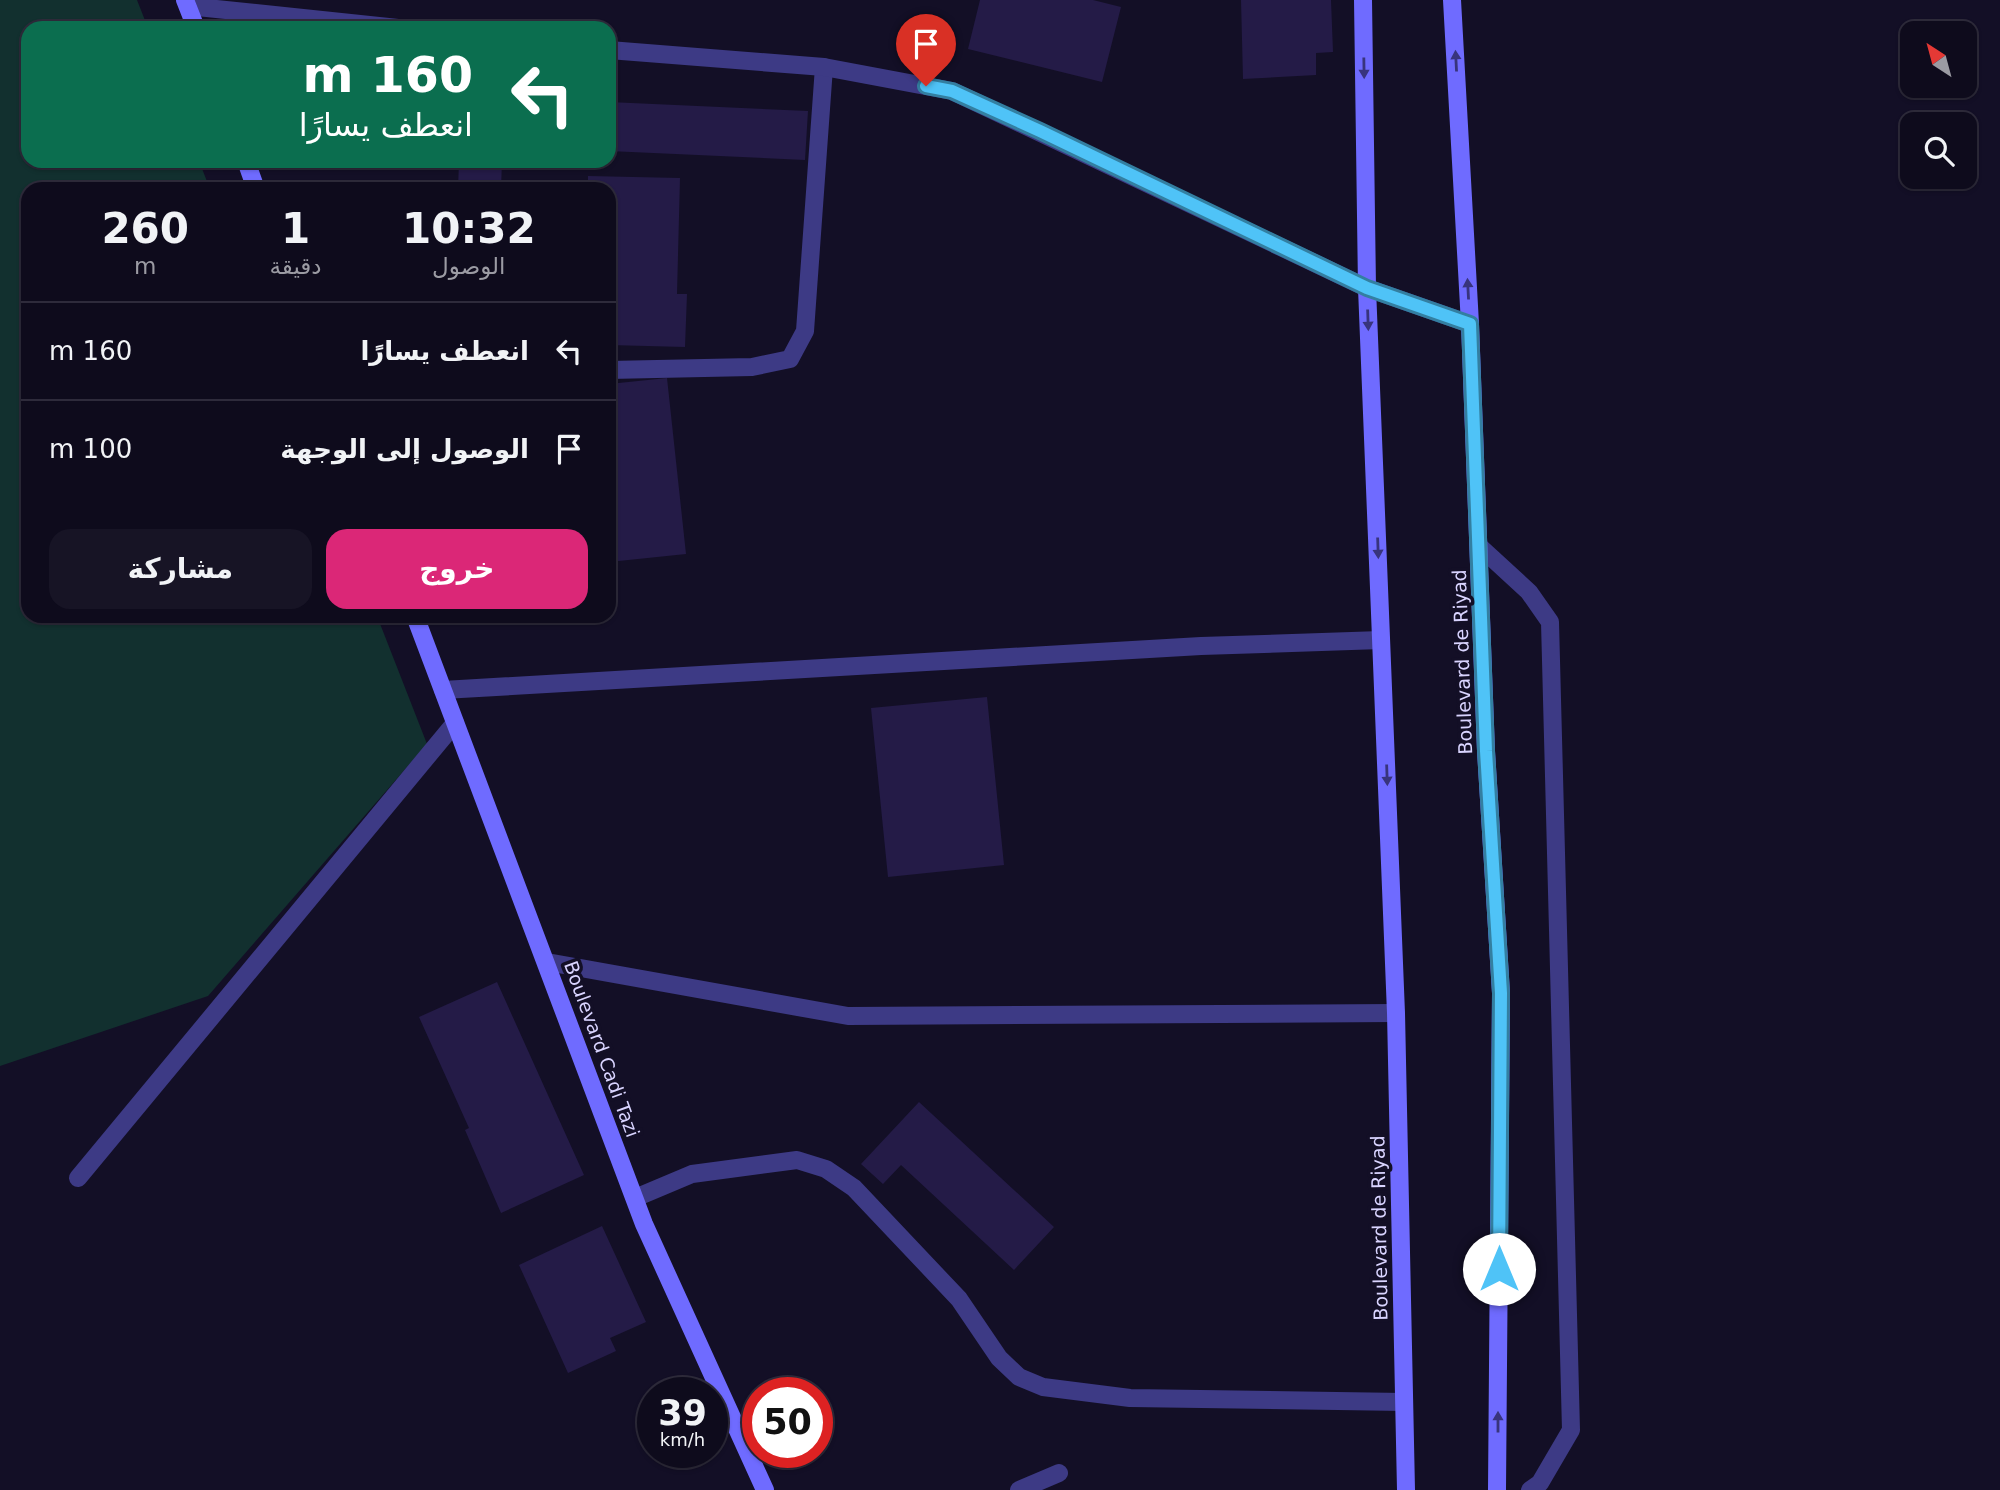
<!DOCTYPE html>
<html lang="ar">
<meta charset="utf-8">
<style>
:root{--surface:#0e0b1c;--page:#171425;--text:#f1f3f6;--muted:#9b9ba3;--line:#2e2b3b;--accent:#db2777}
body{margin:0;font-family:"DejaVu Sans","Noto Naskh Arabic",sans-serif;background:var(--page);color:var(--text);direction:rtl;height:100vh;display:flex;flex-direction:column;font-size:26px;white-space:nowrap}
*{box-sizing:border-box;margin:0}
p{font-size:23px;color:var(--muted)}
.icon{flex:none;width:38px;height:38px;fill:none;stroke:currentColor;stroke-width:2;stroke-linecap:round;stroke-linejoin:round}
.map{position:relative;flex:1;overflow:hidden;direction:ltr}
.sheet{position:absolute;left:21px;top:182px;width:595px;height:441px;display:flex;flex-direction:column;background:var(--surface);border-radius:21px;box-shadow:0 2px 5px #0004,0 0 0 2px var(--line);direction:rtl}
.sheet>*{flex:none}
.guide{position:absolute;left:21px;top:21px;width:595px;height:147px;border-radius:21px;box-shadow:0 2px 5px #0004,0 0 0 2px var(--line);direction:rtl;background:#0b6e4f;color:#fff;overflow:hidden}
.needle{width:46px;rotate:324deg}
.fabs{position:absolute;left:1900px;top:21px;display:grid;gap:14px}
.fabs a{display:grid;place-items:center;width:77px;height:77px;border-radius:14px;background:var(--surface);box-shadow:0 2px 5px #0004,0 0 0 2px var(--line);font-size:35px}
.speed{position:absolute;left:637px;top:1377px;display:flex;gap:14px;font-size:35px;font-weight:700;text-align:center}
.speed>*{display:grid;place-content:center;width:91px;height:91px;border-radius:50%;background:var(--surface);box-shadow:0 2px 5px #0004,0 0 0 2px var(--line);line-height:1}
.speed small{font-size:18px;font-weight:400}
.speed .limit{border:10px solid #d22;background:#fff;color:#111}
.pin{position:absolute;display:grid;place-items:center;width:60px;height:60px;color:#fff;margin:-72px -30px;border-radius:50% 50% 50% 0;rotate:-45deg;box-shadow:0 0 7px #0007}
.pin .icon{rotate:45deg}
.me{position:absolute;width:77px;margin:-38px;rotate:0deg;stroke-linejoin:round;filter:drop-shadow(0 0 5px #0008)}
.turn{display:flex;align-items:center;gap:24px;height:147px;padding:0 28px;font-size:32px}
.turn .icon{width:91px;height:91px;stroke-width:2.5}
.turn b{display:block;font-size:49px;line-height:60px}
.eta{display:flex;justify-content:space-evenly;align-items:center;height:119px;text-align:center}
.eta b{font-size:42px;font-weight:700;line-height:49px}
.cta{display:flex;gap:14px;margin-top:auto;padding:14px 28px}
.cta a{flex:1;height:80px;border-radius:21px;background:var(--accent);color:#fff;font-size:28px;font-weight:700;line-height:80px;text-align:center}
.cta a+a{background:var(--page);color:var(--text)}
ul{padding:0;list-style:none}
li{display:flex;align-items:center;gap:21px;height:98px;padding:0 28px;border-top:2px solid var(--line)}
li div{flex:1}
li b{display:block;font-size:26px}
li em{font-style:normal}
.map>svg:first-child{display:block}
</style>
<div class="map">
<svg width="2000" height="1490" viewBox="0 0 2000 1490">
<rect width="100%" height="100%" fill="#130f26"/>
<!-- green -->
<path fill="#12302f" d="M0 0H137L148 28H28V161H199L210 189H28V616H377L427 744 208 996 0 1066Z"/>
<!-- building -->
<path fill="#241b47" d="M980 0H1093L1121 7 1102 82 968 49Z
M1241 0H1331L1333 52 1316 53V75L1243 79Z
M609 102 808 111 805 160 609 151Z
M459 161H502L501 189H458Z
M588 176 680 178 677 294H687L685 347 609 345V189H588Z
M667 378 686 554 609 562V384Z
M987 697 1004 865 888 877 871 708Z
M497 982 584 1175 501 1213 465 1130 469 1128 419 1017Z
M919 1102 1054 1227 1014 1270 901 1165 883 1184 861 1164Z
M602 1226 646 1322 610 1338 616 1351 568 1373 519 1265Z"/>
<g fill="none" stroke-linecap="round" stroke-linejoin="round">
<!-- service -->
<path stroke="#3d3a85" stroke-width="18" d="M609 370 752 367 790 359 805 331 824 67
M1479 546 1529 592 1550 622 1571 1430 1540 1483 1530 1490
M78 1178 455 723
M635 1198 692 1174 797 1160 826 1169 854 1188 959 1299 999 1358 1019 1377 1043 1387 1130 1398 1404 1402
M1019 1490 1059 1473"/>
<!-- minor -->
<path stroke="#3d3a85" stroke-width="18" d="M188 6 398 28
M609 50 824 67 952 91 1367 288 1470 324
M443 690 1201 646 1381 640
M547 962 848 1016 1396 1013"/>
<!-- secondary -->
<path stroke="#6f6bff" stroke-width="18" d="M185 0 196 28
M1363 0 1367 288 1396 1013 1406 1490
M1452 0 1470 324 1486 751 1501 993 1497 1490
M246 161 256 189
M415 616 644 1224 765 1490"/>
</g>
<!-- one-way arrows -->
<defs><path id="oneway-solid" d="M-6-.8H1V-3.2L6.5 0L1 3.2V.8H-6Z" transform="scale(1.75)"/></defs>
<g fill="#38347d">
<use href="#oneway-solid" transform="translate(1456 61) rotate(-93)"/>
<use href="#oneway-solid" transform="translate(1364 68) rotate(89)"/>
<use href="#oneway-solid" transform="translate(1468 289) rotate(-93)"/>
<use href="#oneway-solid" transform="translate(1368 320) rotate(88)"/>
<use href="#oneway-solid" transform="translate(1378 548) rotate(88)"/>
<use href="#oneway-solid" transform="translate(1387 775) rotate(88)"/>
<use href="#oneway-solid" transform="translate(1498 1422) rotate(-90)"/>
</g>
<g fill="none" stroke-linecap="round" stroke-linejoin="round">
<!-- route casing -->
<g stroke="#337fa1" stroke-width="18">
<path id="route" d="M926 86 952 91 1040 131 1367 288 1470 324 1486 751 1501 993 1499 1269"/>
</g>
<!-- route -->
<use href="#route" stroke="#4fc3f7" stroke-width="12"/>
</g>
<g text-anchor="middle" stroke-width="7" stroke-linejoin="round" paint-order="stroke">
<!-- street labels -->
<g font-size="19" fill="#d9d4ff" stroke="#130f26">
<text transform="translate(1462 662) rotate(-92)" y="7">Boulevard de Riyad</text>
<text transform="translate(602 1049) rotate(70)" y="7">Boulevard Cadi Tazi</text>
<text transform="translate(1379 1228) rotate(-91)" y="7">Boulevard de Riyad</text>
</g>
</g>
</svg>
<div class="fabs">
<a><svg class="needle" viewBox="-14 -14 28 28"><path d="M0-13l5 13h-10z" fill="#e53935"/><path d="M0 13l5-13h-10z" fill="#9b9ba3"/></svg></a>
<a><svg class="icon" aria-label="search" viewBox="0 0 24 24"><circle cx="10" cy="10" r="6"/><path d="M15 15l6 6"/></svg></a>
</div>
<div class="speed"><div>39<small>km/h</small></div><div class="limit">50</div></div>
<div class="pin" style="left:926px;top:86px;background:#d93025"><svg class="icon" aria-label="arrive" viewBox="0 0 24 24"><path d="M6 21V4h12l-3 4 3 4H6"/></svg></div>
<svg class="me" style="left:1499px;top:1269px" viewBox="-20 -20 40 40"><circle r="19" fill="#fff"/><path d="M0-13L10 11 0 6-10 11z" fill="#4fc3f7"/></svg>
<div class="guide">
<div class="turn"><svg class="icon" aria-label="left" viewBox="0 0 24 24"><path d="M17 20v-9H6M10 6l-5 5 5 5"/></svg><div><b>160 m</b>انعطف يسارًا</div></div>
</div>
<section class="sheet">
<div class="eta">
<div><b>10:32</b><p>الوصول</p></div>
<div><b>1</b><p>دقيقة</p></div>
<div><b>260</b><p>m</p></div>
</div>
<ul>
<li><svg class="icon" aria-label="left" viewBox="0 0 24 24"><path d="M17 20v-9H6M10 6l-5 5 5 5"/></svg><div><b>انعطف يسارًا</b></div><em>160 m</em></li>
<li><svg class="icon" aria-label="arrive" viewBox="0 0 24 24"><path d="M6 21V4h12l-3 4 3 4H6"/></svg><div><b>الوصول إلى الوجهة</b></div><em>100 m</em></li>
</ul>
<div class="cta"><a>خروج</a><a>مشاركة</a></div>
</section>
</div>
